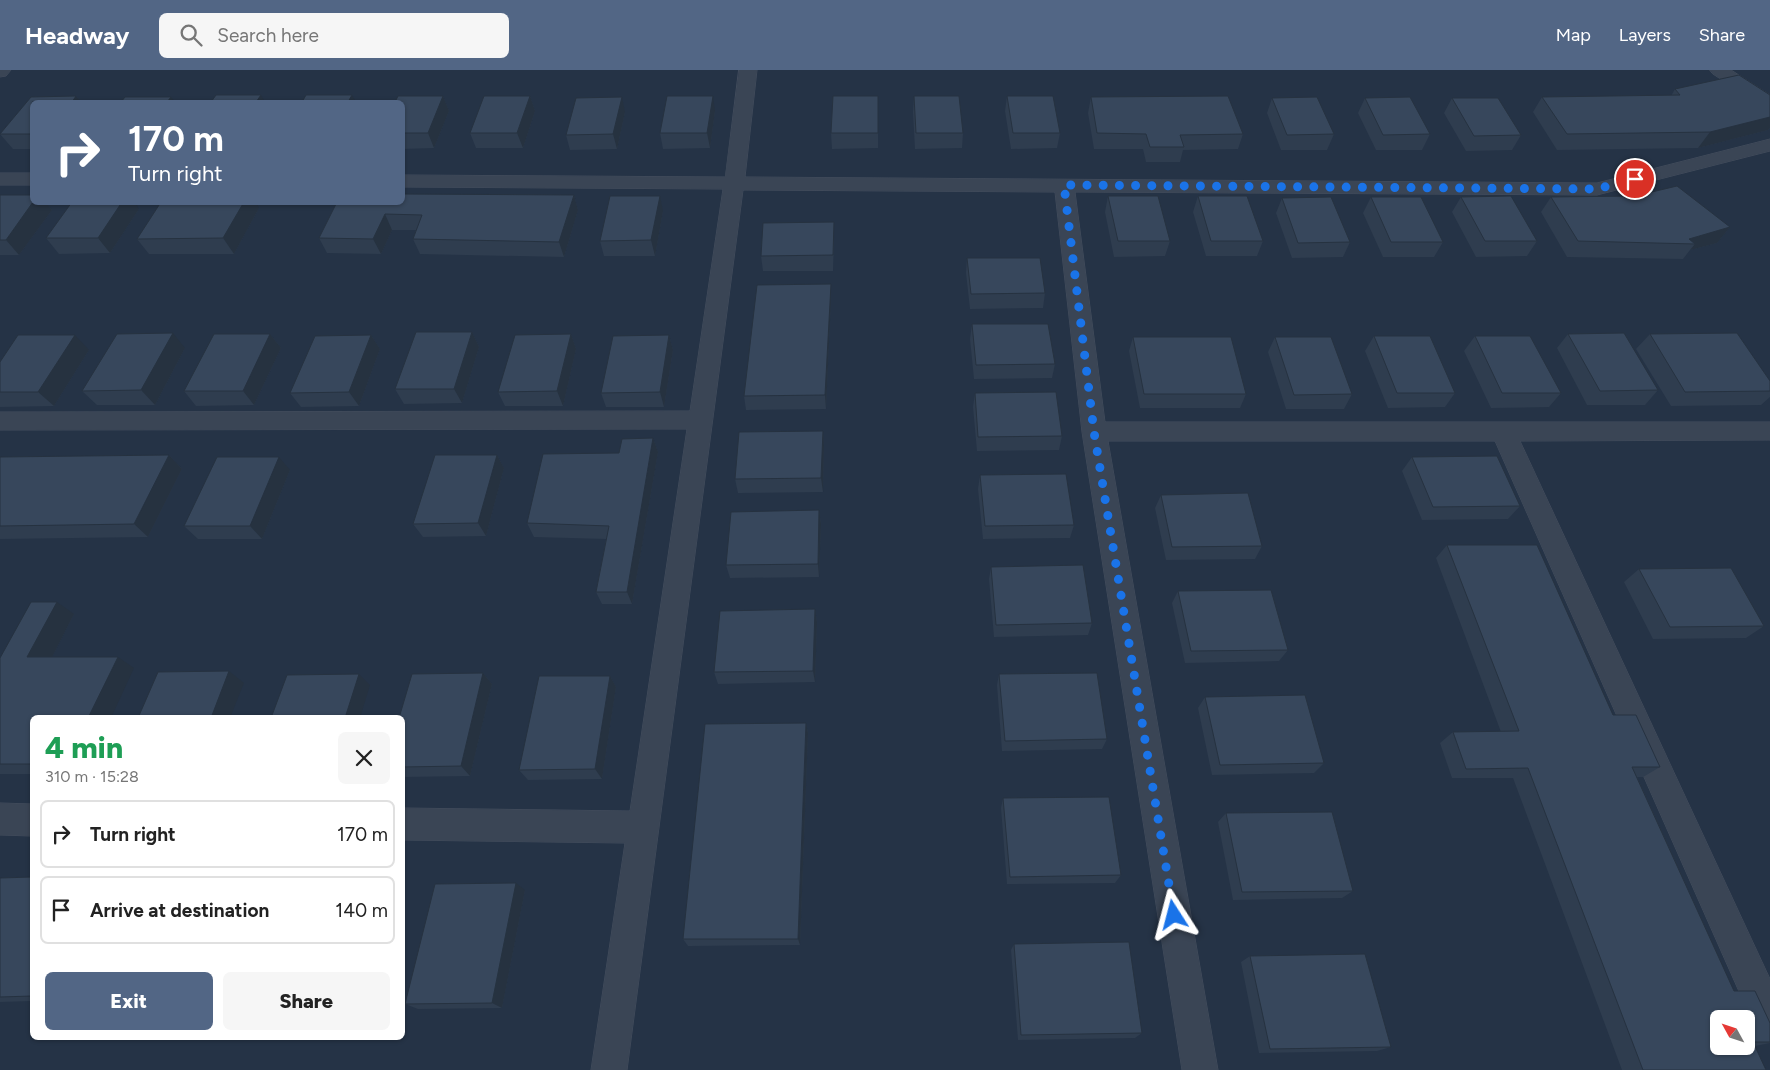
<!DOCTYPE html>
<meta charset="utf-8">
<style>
:root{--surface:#fff;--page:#f6f6f6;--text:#222;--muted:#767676;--line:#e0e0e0;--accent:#526685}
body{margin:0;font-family:Figtree,sans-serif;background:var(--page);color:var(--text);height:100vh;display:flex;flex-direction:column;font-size:19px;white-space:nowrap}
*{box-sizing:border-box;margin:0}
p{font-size:16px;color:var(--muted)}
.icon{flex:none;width:28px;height:28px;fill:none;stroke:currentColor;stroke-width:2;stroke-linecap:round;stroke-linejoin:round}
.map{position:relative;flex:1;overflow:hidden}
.panel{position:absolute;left:30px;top:645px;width:375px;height:325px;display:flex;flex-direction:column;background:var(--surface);border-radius:8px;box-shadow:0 1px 4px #0004}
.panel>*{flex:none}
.banner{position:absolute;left:30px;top:30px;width:375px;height:105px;border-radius:8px;box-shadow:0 1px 4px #0004;background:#526685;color:#fff;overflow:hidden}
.needle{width:32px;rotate:310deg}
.fabs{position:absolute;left:1710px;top:940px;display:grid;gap:10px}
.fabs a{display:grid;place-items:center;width:45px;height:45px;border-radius:8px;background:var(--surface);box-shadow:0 1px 4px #0004;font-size:25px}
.pin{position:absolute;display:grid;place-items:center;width:42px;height:42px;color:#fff;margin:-21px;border:2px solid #fff;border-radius:50%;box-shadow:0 1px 5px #0007}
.me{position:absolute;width:55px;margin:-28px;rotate:351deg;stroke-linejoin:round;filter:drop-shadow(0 0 4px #0008)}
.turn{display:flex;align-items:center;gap:18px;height:105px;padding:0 15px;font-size:22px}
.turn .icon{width:65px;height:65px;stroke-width:2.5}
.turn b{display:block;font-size:35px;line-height:42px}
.round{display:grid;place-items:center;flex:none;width:52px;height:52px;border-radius:8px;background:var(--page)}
.head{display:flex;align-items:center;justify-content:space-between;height:85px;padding:0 15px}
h1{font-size:30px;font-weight:800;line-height:38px;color:#1e9e55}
.button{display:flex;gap:10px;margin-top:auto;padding:10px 15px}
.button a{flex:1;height:58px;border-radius:8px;background:var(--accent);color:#fff;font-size:20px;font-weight:800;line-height:58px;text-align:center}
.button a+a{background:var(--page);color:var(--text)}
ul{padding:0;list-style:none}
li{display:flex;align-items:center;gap:15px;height:68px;margin:0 10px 8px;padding:0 5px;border:2px solid var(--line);border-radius:8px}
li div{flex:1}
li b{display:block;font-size:19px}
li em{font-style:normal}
header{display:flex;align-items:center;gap:30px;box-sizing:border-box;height:70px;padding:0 25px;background:var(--accent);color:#fff}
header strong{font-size:24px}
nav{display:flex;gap:28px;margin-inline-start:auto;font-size:18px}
.search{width:350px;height:45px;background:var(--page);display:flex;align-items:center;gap:12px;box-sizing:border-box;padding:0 18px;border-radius:8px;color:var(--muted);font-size:19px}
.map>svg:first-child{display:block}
</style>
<header>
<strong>Headway</strong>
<div class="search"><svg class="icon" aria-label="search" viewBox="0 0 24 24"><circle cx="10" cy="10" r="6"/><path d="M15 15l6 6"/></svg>Search here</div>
<nav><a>Map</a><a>Layers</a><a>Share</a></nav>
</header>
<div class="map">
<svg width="1770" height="1000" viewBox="0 0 1770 1000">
<rect width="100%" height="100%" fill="#253346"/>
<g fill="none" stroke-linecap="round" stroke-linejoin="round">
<!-- street casing -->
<g stroke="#444e5e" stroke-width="1">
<path id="street" d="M0 0H11L6 6 0 7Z
M739 0H757L745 107 1597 113 1770 69V81L1597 125 1075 122 1105 352H1770V370L1520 371 1770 909V967L1757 962 1495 371H1108L1218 1000H1182L1082 362 1055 122 743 120 627 1000H591L625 773 402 770V738L630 741 687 359 0 360V342L690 341 723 119 402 117V105L725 107Z
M1710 0H1731L1770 25V39L1763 37 1713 4Z
M0 103H32V115H0Z
M0 733 32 734V766L0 765Z"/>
</g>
<!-- street -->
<use href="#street" fill="#3a4555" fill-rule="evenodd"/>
</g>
<!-- wall -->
<path fill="#2f3d4f" d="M1675 19 1770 25V58L1768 60 1698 78 1557 80 1533 42 1542 27 1671 26Z
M76 26 81 32H32V79H13L0 64 31 27Z
M443 26 449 41 434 78 402 79V32Z
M530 26 535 41 523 78H476L470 63Z
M878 26V78L832 79 831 63Z
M914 26 963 63 962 78 915 79 913 42Z
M1007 26 1060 63 1057 78 1011 79 1005 41Z
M1091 27 1243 64 1238 79 1183 80 1180 92H1146L1143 79H1094L1088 43Z
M1272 28 1334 64 1327 80H1281L1267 43Z
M1365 28 1430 64 1422 80H1376L1358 43Z
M1452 28 1521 65 1512 80 1466 81 1444 43Z
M715 41 710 78 663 79 660 63Z
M625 42 617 79 570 80 566 65Z
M0 125 32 132H45L52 140 19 185H0Z
M574 125 578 140 564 187 420 184 413 169 416 160H392L381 184 327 183 319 168 337 132Z
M1108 126 1170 171 1165 186 1114 187 1105 142Z
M1198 126 1263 171 1257 186H1206L1193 142Z
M1371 127 1443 172 1434 187H1383L1363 143Z
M1461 127 1537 171 1527 186 1476 187 1452 142Z
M1551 127 1730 157 1717 173 1690 180 1683 189 1567 187 1541 142Z
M1282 128 1350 172 1343 187 1292 188 1276 143Z
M259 138 234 184H149L137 169Z
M139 139 110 183 59 184 46 168Z
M663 141 655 186H604L600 171Z
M834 167 833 201H763L761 186Z
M967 188 1045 223 1043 238 970 239 966 203Z
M831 229 826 339 746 340 744 326Z
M972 254 1055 294 1052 308 974 309 970 269Z
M472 262 479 277 462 333 404 334 395 319Z
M270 264 281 278 254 335 196 336 184 321Z
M571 264 576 279 563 336H505L498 322Z
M1568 264 1658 320 1645 335H1587L1557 278Z
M1650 264 1770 311V327L1761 335 1671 336 1636 279Z
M371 265 380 279 359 336 301 337 290 323Z
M669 265 673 280 664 337H606L601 323Z
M1374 266 1455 323 1445 337 1388 338 1365 281Z
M1475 266 1561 323 1549 337 1491 338 1464 281Z
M1133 267 1246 324 1240 338H1140L1129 281Z
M1275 267 1352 324 1344 339H1286L1268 282Z
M185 278 155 335H97L82 321Z
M89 280 54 336 0 337V292Z
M975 323 1062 366 1059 380 977 381 973 337Z
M823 361 824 375 823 422 738 423 735 409Z
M653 368 658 382 632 534H602L596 522 606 469 534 467 527 453 619 383Z
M169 385 182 399 148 467 0 469V387Z
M497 385 504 398 486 466 423 467 413 454Z
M1412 387 1520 436 1508 449 1422 450 1402 401Z
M290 400 262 469H198L184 456Z
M980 405 1074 455 1070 468 983 469 978 419Z
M1161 425 1262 476 1255 489 1166 490 1155 438Z
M819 440 821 454 819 507 730 508 726 495Z
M1447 475 1613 645 1660 697 1643 707H1637L1734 921 1770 953V973L1755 976 1766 1000H1622L1513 708H1452L1440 673 1453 662H1501L1436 488Z
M991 497 1092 553 1088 565 994 567 989 509Z
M1639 499 1764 556 1746 568 1653 569 1624 512Z
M1178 521 1288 580 1279 591 1185 593 1172 533Z
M815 539 817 552 815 612 718 614 714 602Z
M74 544 52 587 134 598 32 648V704H0V588Z
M483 603 492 614 470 706 402 707V648Z
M999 604 1107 669 1102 679 1002 681 997 615Z
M610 606 616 617 602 709 528 710 519 700Z
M1205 627 1324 693 1314 703 1212 705 1198 638Z
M806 653 808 663 800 875 688 876 683 869Z
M1003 728 1121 805 1115 813 1007 814 1001 738Z
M1226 743 1353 821 1342 828 1233 830 1218 752Z
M32 807V931L0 932V808Z
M525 820 502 938 418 939 405 934Z
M1014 874 1142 963 1135 968 1018 970 1011 880Z
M1250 886 1391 977 1377 981 1259 983 1241 892Z"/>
<!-- shaded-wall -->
<path fill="#263240" d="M261 25 265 32H256Z
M352 25 356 32H348Z
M76 26 81 32H72Z
M443 26 449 41 434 78 428 63Z
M530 26 535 41 523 78 517 63Z
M713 26 715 41 710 78 707 63Z
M171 27 175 32H167Z
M622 27 625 42 617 79 613 64Z
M1770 47V58L1768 60 1698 78 1710 62Z
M574 125 578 140 564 187 559 172Z
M660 126 663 141 655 186 651 170Z
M33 132H45L52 140 19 185 6 170Z
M122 132H135L139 139 110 183 98 168Z
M244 132H256L259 138 234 184 223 168Z
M385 144 392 160 381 184 373 169Z
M1730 157 1717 173 1690 180 1695 174 1689 169Z
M831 214V229L826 339 825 325Z
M472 262 479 277 462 333 454 319Z
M173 263 185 278 155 335 141 320Z
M270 264 281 278 254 335 243 321Z
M571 264 576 279 563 336 557 321Z
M75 265 89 280 54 336 38 322Z
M371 265 380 279 359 336 349 322Z
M669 265 673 280 664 337 660 322Z
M823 361 824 375 823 422 821 408Z
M653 368 658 382 632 534 627 522Z
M169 385 182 399 148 467 134 454Z
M497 385 504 398 486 466 478 453Z
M279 387 290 400 262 469 250 456Z
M819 440 821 454 819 507 818 494Z
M57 532 74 544 46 599 27 587Z
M815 539 817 552 815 612 813 601Z
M118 587 134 598 111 648H88Z
M229 601 244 613 230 648H211Z
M483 603 492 614 470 706 461 696Z
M359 604 370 615 360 648H345Z
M610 606 616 617 602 709 595 699Z
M806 653 808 663 800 875 798 869Z
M516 813 525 820 502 938 492 933Z"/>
<!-- building -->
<path fill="#37475c" stroke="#263240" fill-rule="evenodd" d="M1739 5 1770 25V47L1710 62 1567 64 1542 27 1680 25 1675 19Z
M216 25H261L256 32H211Z
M306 25H352L348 32H302Z
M76 26 72 32H32V64H0L31 27Z
M398 26H443L428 63H402V32H395Z
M484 26H530L517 63H470Z
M667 26H713L707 63H660Z
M833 26H878V63H831Z
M914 26H959L963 63H916Z
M1007 26H1053L1060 63H1013Z
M1228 26 1243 64 1180 65 1184 77H1150L1146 64 1097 63 1091 27Z
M125 27H171L167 32H121Z
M622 27 613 64 566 65 576 28Z
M1317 27 1334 64 1287 65 1272 28Z
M1410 27 1430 64 1383 65 1365 28Z
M1452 28H1498L1521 65 1474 66Z
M1677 116 1730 157 1689 169 1695 174 1578 171 1551 127 1635 126Z
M402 124 574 125 559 172 413 169 422 145 385 144 373 169 319 168 337 132H402Z
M0 125H32V132H33L6 170H0Z
M610 126H660L651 170 600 171Z
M1108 126H1158L1170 171H1118Z
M1198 126H1247L1263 171H1211Z
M1511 126 1537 171H1485L1461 127Z
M1331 127 1350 172 1298 173 1282 128Z
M1371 127H1421L1443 172H1391Z
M72 132H122L98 168H46Z
M161 132H244L223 168 137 169Z
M834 152 833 185 761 186 763 153Z
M967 188H1040L1045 223 971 224Z
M831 214 825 325 744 326 757 215Z
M972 254H1048L1055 294 976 295Z
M416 262H472L454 319H395Z
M173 263 141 320 82 321 117 264Z
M1624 263 1658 320 1600 321 1568 264Z
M1737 263 1770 311V321L1685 322 1650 264Z
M214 264H270L243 321H184Z
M571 264 557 321 498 322 515 265Z
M18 265H75L38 322H0V292Z
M371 265 349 322 290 323 315 266Z
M669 265 660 322 601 323 613 266Z
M1374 266H1430L1455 323H1397Z
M1475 266H1530L1561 323H1502Z
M1133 267H1231L1246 324H1144Z
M1275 267H1331L1352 324 1294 325Z
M1056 322 1062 366 978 367 975 323Z
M823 361 821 408 735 409 739 362Z
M653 368 627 522H596L609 456 527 453 543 384 619 383 622 369Z
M169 385 134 454 0 456V387Z
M435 385H497L478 453 413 454Z
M1497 386 1520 436 1433 437 1412 387Z
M217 387H279L250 456H184Z
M1066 404 1074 455 985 456 980 405Z
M1248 423 1262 476 1172 477 1161 425Z
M819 440 818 494 726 495 731 442Z
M1447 475H1537L1613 645H1636L1660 697H1632L1734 921H1755L1770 953V972H1753L1766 1000H1643L1528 698 1466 699 1453 662 1519 661ZM1719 949H1746V976H1719Z
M1083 495 1092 553 996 555 991 497Z
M1731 498 1764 556 1670 557 1639 499Z
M1271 520 1288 580 1191 581 1178 521Z
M31 532H57L27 587H118L88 648H32V694H0V588Z
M815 539 813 601 714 602 720 541Z
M229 601 211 648H138L158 602Z
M483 603 461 696 402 697V648H399L412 604Z
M1097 603 1107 669 1005 671 999 604Z
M359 604 345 648H271L287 605Z
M539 606H610L595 699 519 700Z
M1305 625 1324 693 1220 695 1205 627Z
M806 653 798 869H683L705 654Z
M1109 727 1121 805 1010 807 1003 728Z
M1332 742 1353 821 1242 822 1226 743Z
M32 807V926L0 927V808Z
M516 813 492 933 405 934 435 814Z
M1129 872 1142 963 1021 965 1014 874Z
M1365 884 1391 977 1270 979 1250 886Z"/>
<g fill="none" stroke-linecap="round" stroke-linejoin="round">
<!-- route -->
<path stroke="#1a73e8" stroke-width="9" stroke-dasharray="0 16.2" d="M1174 845 1094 362 1064 115 1597 119 1635 109"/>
</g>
</svg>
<div class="fabs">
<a><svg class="needle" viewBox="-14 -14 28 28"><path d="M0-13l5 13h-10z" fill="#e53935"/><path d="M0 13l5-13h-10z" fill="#767676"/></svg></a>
</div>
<div class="pin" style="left:1635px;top:109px;background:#d93025"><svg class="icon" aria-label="arrive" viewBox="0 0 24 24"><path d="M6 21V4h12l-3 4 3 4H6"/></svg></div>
<svg class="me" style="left:1174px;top:845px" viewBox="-20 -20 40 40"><path d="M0-17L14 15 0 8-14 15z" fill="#1a73e8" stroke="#fff" stroke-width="4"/></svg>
<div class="banner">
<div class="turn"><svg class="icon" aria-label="right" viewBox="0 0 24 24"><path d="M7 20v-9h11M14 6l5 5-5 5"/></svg><div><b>170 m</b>Turn right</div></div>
</div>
<section class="panel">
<div class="head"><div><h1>4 min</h1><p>310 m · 15:28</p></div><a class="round"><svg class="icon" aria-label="close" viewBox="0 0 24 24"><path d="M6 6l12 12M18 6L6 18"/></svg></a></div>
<ul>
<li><svg class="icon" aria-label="right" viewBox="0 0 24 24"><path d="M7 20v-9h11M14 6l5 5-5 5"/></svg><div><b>Turn right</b></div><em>170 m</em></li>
<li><svg class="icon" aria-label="arrive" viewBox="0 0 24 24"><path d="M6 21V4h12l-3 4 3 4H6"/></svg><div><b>Arrive at destination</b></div><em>140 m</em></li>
</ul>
<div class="button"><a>Exit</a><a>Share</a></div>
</section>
</div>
